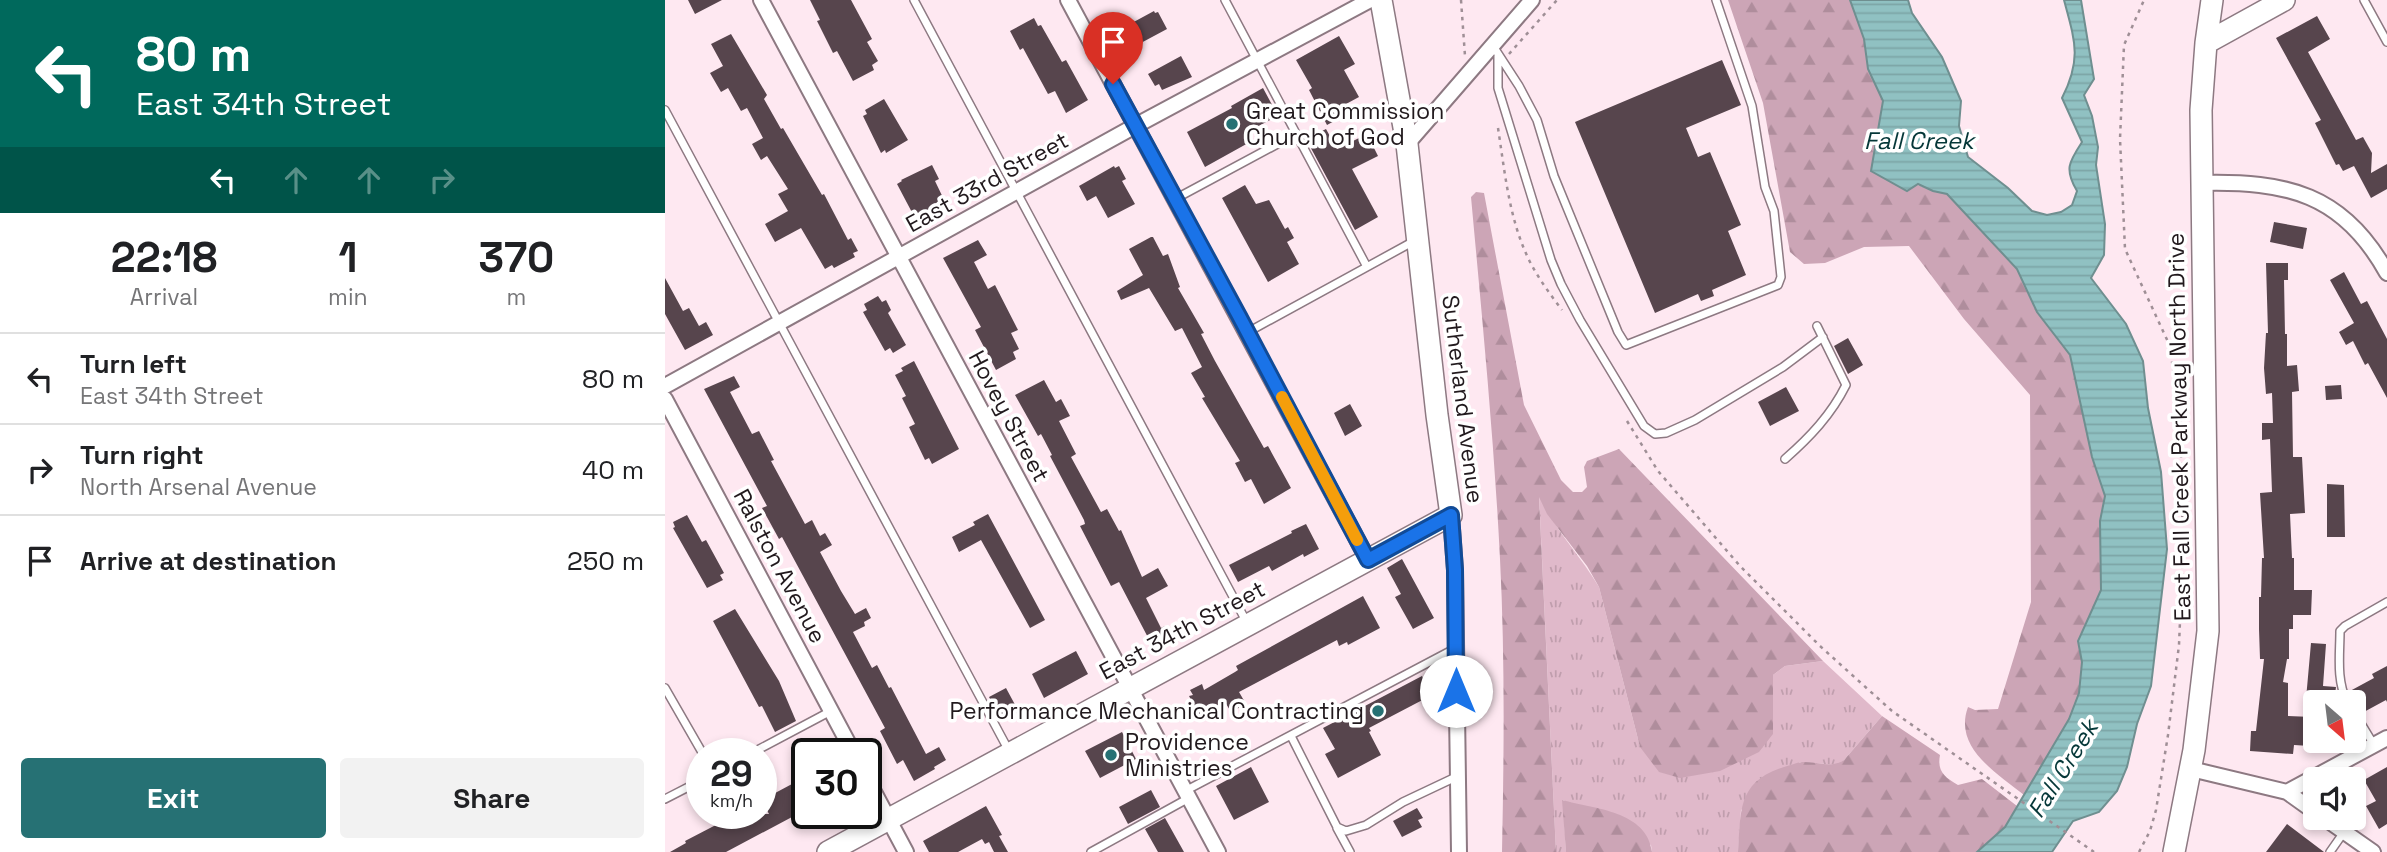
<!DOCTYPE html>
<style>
:root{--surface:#fff;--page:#f2f2f2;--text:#202124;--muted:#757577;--line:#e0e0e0;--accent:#267174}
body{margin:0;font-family:"Space Grotesk",sans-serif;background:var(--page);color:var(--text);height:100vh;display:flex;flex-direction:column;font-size:26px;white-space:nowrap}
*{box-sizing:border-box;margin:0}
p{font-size:23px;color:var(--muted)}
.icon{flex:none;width:38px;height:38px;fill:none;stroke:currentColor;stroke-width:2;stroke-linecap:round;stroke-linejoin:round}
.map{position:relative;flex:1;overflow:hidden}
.side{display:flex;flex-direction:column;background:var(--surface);width:665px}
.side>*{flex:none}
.top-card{background:#00695c;color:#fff;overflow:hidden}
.needle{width:46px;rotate:152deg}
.tools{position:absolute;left:1638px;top:690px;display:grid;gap:14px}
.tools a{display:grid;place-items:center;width:63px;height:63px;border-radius:7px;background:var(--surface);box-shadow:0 4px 10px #0003;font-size:35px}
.speed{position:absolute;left:21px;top:738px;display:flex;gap:14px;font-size:35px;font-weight:700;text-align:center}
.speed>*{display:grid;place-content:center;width:91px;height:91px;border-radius:50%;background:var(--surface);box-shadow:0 4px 10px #0003;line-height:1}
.speed small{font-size:18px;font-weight:400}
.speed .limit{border:4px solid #111;border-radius:10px;background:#fff;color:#111}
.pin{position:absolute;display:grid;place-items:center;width:60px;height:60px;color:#fff;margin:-72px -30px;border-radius:50% 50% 50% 0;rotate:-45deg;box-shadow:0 0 7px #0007}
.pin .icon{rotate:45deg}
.me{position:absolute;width:77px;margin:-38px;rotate:0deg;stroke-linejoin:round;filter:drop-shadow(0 0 5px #0008)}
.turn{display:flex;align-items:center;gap:24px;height:147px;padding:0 21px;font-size:32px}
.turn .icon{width:91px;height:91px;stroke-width:2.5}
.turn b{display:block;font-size:49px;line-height:60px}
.lanes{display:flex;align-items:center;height:66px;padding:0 21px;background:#0003;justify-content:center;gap:35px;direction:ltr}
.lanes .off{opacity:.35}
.eta{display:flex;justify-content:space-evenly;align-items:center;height:119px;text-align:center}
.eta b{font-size:42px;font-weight:700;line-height:49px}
.primary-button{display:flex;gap:14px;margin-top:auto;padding:14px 21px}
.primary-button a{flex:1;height:80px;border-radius:7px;background:var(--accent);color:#fff;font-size:28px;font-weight:700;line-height:80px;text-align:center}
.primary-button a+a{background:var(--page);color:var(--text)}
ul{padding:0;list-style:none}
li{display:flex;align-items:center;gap:21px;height:91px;padding:0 21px;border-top:2px solid var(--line)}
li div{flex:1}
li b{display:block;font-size:26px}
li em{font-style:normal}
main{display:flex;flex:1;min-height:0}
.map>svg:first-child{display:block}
</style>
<main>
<section class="side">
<div class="top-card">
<div class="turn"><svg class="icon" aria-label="left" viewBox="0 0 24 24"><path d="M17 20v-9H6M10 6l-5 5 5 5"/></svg><div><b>80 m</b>East 34th Street</div></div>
<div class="lanes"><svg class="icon" aria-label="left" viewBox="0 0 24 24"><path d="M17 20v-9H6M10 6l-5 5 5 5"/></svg><svg class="icon off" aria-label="ahead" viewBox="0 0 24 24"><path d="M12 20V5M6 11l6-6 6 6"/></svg><svg class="icon off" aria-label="ahead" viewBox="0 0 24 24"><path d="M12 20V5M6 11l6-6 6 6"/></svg><svg class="icon off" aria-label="right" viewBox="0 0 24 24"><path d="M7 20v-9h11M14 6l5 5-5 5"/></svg></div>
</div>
<div class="eta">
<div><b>22:18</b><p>Arrival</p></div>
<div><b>1</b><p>min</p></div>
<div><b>370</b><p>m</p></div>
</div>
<ul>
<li><svg class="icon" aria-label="left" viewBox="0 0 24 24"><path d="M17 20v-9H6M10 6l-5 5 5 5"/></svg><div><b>Turn left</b><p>East 34th Street</p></div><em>80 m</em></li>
<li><svg class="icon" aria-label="right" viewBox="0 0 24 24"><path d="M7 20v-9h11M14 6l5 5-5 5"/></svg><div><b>Turn right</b><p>North Arsenal Avenue</p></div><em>40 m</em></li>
<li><svg class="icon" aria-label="arrive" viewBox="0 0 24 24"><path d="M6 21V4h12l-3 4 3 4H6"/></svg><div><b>Arrive at destination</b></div><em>250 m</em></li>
</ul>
<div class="primary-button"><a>Exit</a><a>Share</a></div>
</section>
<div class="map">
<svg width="1722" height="852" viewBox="0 0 1722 852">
<defs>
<pattern id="grass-tufts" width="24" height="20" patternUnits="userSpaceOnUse" patternTransform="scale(1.75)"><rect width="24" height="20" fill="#e0b9ca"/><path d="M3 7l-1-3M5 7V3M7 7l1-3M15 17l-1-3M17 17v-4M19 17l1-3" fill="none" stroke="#c09ead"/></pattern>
<pattern id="forest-firs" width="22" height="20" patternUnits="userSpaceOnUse" patternTransform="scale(1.75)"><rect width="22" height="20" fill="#cca5b6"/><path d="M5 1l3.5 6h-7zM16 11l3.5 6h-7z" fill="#af8d9c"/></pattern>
<pattern id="water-rules" width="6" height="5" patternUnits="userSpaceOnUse" patternTransform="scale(1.75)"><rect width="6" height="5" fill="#90c1c2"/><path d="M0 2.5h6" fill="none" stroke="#7ca5a6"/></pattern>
</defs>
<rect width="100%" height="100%" fill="#fee8f1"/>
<!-- grass -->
<path fill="url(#grass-tufts)" d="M874 495C889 529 915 555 934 587L975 747 1108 675 1120 666 1158 661 1217 716 1179 760 1172 765 1135 762 1076 810 1073 852H987L986 845 898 800 901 852H891Z"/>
<!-- forest -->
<path fill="url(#forest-firs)" d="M1063 0H1185L1199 39 1203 69 1218 101 1206 171 1282 194 1352 269 1372 312 1405 355 1427 457 1440 496 1435 521 1436 590 1413 641 1417 662 1414 693 1404 719 1359 795C1332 773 1288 748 1303 707L1310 710 1333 709 1366 602 1365 395 1299 319 1244 246 1199 247 1160 263 1139 264 1125 252 1098 103Z
M811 192 819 193 859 405 896 480 908 492H917L922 487 919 467 922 461 954 449 1158 661 1120 666 1108 675V734L1094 752 1055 771 1015 778 994 772 975 747 934 587 922 566 882 514 874 497 891 852H837C839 754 840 656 835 559 829 438 817 317 806 197Z
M1217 716 1275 755C1272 771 1279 777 1293 785L1317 779 1352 806 1340 827 1312 852H1073C1076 812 1072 783 1116 768 1123 766 1130 763 1137 762 1151 761 1166 769 1179 760Z
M897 800C930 809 982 811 987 852H901Z"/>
<!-- water -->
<path fill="url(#water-rules)" stroke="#6f8f90" stroke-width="2" d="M1185 0H1243L1247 13 1277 57 1296 101 1294 126 1303 157 1343 188 1367 211 1382 215 1396 212 1407 205 1412 191C1399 169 1404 162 1417 142L1397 98C1417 59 1410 41 1399 0H1416L1429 79 1419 95 1427 116 1433 147 1431 165 1440 224 1439 255 1426 278 1461 324 1478 361 1483 408 1496 472 1502 549 1486 686 1472 724 1462 767 1452 791 1434 812 1408 821 1387 852H1312L1340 827 1404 719 1414 693 1417 662 1413 641 1436 590 1435 521 1440 496 1427 457 1405 355 1372 312 1352 269 1282 194 1268 191 1253 184 1242 191 1206 171 1218 101 1203 69 1199 39Z"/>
<!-- building -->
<path fill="#57454d" d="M23 0H57L30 14Z
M145 0H186L207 39 202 42 213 61 207 65 209 70 188 81 172 51 168 53 152 21 155 20Z
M489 11 490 13 493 12 502 29 474 44 463 28 467 26 465 24Z
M1652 16 1665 39 1643 52 1691 140 1698 137 1707 153 1706 173 1722 164V189L1706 198 1689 166 1678 171 1674 164 1671 165 1650 123 1656 120 1611 38Z
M369 18 373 26 376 25 397 62 401 60 423 100 401 113 390 91 383 94 358 48 355 50 345 31Z
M66 34 102 95 99 99 116 129 118 128 157 195 159 194 183 240 186 238 193 251 188 253 190 257 169 268 167 265 160 269 136 228 110 242 100 224 123 211 113 194 123 189 102 156 96 160 87 144 98 138 82 108 76 111 63 88 56 92 45 73 58 66 46 44Z
M674 36 690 64 679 70 694 97 668 111 673 119 662 125 644 90 647 88 631 60Z
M516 56 527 77 497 90 494 84 490 86 483 74Z
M1057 60 1076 105 1021 128 1033 157 1045 152 1076 225 1063 231 1081 275 1047 290 1049 296 1036 301 1033 294 990 313 910 122Z
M598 88 613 116 580 133 585 142 540 167 522 132 567 108 566 106Z
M219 99 243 140 221 153 220 150 216 153 198 116 202 114 200 110Z
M661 129 672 149 702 134 713 156 687 169 713 217 690 230 641 139Z
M267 165 274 179 270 181 282 206 256 219 255 218 251 220 232 184 237 181 236 180Z
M449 166 450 168 454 166 461 179 457 181 470 204 443 218 431 196 422 201 414 186Z
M580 185 591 204 604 200 620 229 623 227 629 238 622 242 634 264 603 282 557 198Z
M1609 222 1642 228 1638 249 1605 242Z
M486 237H488L498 256 503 254 515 287 513 288 539 333 536 334 550 361 599 448 603 446 626 488 599 504 586 479 580 482 570 463 575 461 537 398 540 397 526 373 537 367 517 328 510 331 484 288 456 300 452 291 478 275 464 249Z
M313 240 322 255 309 262 323 289 330 285 353 330 346 333 354 349 348 352 351 359 331 370 310 330 316 327 278 258Z
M1601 263H1623V280H1619L1620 334H1622V366L1632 365 1634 391 1627 392 1628 457H1637L1640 513 1625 514 1627 558H1629V590H1647L1646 615H1628V629H1624V659H1622L1618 682 1623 683V716L1647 717 1645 746 1629 745 1628 754 1585 751 1586 731H1591L1599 659H1595L1594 629V597H1596L1597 558H1599L1595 493 1607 492 1605 439 1597 440V423H1608L1607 393 1601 394 1599 368 1601 333H1603Z
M1679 272 1696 304 1702 301 1722 339V398L1703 363 1700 365 1688 341 1681 345 1674 332 1689 323 1665 280Z
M0 278 18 311 24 308 34 326 41 322 48 335 20 350 0 314Z
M213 296 217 302 221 300 226 310 223 313 241 345 228 353 225 348 220 351 198 312 202 310 199 304Z
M1183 338 1198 365 1183 374 1169 346Z
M249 361 294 449 267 464 264 458 260 460 244 427 250 424 237 398 241 396 230 375 238 371 236 368Z
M69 376 75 387 65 392 87 434 94 431 109 460 106 461 140 524 147 520 155 536 160 533 167 545 155 552 176 591 190 614 201 608 206 618 199 622 200 626 188 632 207 668 212 665 224 688 226 687 261 754 274 747 281 760 269 767 270 769 249 781 238 760 232 764 215 731 220 728 117 537 114 539 97 508 102 506 39 389Z
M379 380 391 402 396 399 405 416 394 421 411 454 406 457 436 512 442 509 454 531 456 530 477 577 493 568 503 586 481 598 496 628 500 626 507 640 489 649 454 582 446 586 415 526 420 524 419 520 385 456 387 455 376 434 373 436 350 395Z
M1676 385 1677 399 1661 400 1660 386Z
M1121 387 1134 411 1105 426 1093 402Z
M685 404 697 426 680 436 669 413Z
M1662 484 1679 485 1680 537H1662Z
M323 514 380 620 365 628 316 540 294 552 287 537 310 525 308 522Z
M22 515 37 542 41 540 59 573 55 575 58 580 42 588 8 528 10 527 8 522Z
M641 524 654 549 639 557 638 554 607 571 604 566 573 582 564 565 627 533 626 531Z
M737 559 769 618 748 629 730 597 736 594 722 568Z
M698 596 715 628 683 645 682 642 674 646 672 640 574 692 581 704 566 712 560 702 534 715 524 696 528 695 525 690 537 684 539 690 570 672 573 670 571 666Z
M70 609 114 681 131 721 110 732 97 706 94 707 48 621Z
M1646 643 1661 644 1658 686 1671 687 1669 702 1641 699Z
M411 651 423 674 379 698 367 674Z
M1722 666V702L1721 700 1697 713 1685 691 1709 678 1707 674Z
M757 676 767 695 704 728 706 731 704 732 716 755 673 778 660 754 670 749 658 728Z
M341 688 354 712 337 721 324 697Z
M457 732 471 759 435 778 420 751Z
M586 767 604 802 569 820 551 786Z
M1722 767V824L1714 829 1701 806 1711 801 1699 780Z
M142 776V809L61 852H5L21 843 20 841 72 814H104L97 800Z
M486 790 495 807 463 824 454 807Z
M321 806 337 835 334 836 343 852H329L324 842 320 844 317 839 293 852H264L258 841Z
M752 808 758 818 753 820 757 827 737 837 728 821Z
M500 818 519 852H493L480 829Z
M1622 824 1659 852H1601Z"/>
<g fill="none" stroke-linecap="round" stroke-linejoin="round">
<!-- lane casing -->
<g stroke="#8d7982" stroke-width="10">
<path id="lane" d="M249 0 581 621
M560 0 701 265
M1699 0 1722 42
M828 46 854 86 872 120 889 176 953 332 961 345 1113 285 1116 277 1109 211 1100 187 1087 106 1051 0
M833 56V88L886 260 896 284 915 320 979 426 990 434 1001 433 1030 420 1118 367 1158 337
M0 110 344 751
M510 199 631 134
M583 332 751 240
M1120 459C1145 437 1166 415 1181 385L1152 326
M0 688 38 754
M1682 702C1671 679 1675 655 1675 631L1680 626 1722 602
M1689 712 1709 745
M626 736 672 827 681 831 701 825 738 802 793 776
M85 754 166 711
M520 791 791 648
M0 799 37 780
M672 828 685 852
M426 852 524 798
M1665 852 1679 832"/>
</g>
<!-- street casing -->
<g stroke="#8d7982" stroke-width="18">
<path id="street" d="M96 0 553 852
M403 0 703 560
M742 144 867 0
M1536 183C1621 181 1678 193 1722 273
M0 386 470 126 705 0
M0 399 189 754
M786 515 790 570 794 852
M1526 769 1622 792 1650 812
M201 777 241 852
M1622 792 1722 738
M1658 817 1708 852"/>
</g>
<!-- secondary casing -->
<g stroke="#8d7982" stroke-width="24">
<path id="secondary" d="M1541 43 1619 0
M163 852 786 515 772 415 742 144 716 0
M1509 852 1529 750 1543 631 1536 110 1541 43 1547 0"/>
</g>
<!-- path -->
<path stroke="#9f8f96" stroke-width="2.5" stroke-dasharray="3.5 5" stroke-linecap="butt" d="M796 0 800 56
M844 54 892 0
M833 128C840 173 844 219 864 260 873 278 885 294 897 310
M962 421 993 471 1075 566 1155 646 1227 711 1429 852
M1474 852 1485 831 1491 810 1503 735 1514 645 1518 550 1515 410 1504 344 1460 249 1455 139 1459 45 1479 0"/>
<!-- lane -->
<use href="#lane" stroke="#fff" stroke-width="7"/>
<!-- street -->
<use href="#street" stroke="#fff" stroke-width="14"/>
<!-- secondary -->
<use href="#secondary" stroke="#fff" stroke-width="21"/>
</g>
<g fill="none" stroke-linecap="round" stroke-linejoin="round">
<!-- route casing -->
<g stroke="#114b97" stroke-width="18">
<path id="route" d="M448 84 574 316 703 560 786 515 790 570 791 691"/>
</g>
<!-- route -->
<use href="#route" stroke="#1a73e8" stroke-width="12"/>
<!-- slow -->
<path stroke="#f59e0b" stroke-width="12" d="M617 397 692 540"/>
</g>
<!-- markers -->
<g fill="#267174" stroke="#fff" stroke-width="2.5">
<circle cx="567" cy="124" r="7"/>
<circle cx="713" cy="711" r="7"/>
<circle cx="446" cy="755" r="7"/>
</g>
<g text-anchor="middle" stroke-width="7" stroke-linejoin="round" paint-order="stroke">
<!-- poi labels -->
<g font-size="23" fill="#21191d" stroke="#fff" text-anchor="start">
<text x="581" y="119">Great Commission<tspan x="581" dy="26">Church of God</tspan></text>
<text x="699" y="719" text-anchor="end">Performance Mechanical Contracting</text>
<text x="460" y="750">Providence<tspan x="460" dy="26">Ministries</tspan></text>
</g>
<!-- street labels -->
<g font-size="23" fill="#21191d" stroke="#fff">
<text transform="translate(322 182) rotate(-29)" y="8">East 33rd Street</text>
<text transform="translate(798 399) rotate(83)" y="8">Sutherland Avenue</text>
<text transform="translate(344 416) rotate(62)" y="8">Hovey Street</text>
<text transform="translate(1514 427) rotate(-91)" y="8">East Fall Creek Parkway North Drive</text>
<text transform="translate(115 566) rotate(62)" y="8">Ralston Avenue</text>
<text transform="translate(517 630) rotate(-28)" y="8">East 34th Street</text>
</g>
<!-- water labels -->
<g font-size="24" font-style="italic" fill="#053738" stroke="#fff">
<text x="1254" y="149">Fall Creek</text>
<text transform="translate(1398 769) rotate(-58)" y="8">Fall Creek</text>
</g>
</g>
</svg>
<div class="tools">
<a><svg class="needle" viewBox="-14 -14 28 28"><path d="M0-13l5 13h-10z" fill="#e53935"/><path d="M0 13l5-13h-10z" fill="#757577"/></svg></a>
<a><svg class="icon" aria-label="sound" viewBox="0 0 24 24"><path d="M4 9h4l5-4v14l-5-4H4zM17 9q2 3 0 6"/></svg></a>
</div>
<div class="speed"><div>29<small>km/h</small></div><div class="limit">30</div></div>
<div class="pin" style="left:448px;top:84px;background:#d93025"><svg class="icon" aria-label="arrive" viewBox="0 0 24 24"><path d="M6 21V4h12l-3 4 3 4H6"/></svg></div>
<svg class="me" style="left:791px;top:691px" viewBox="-20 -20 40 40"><circle r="19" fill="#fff"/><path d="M0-13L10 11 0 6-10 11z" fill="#1a73e8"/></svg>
</div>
</main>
